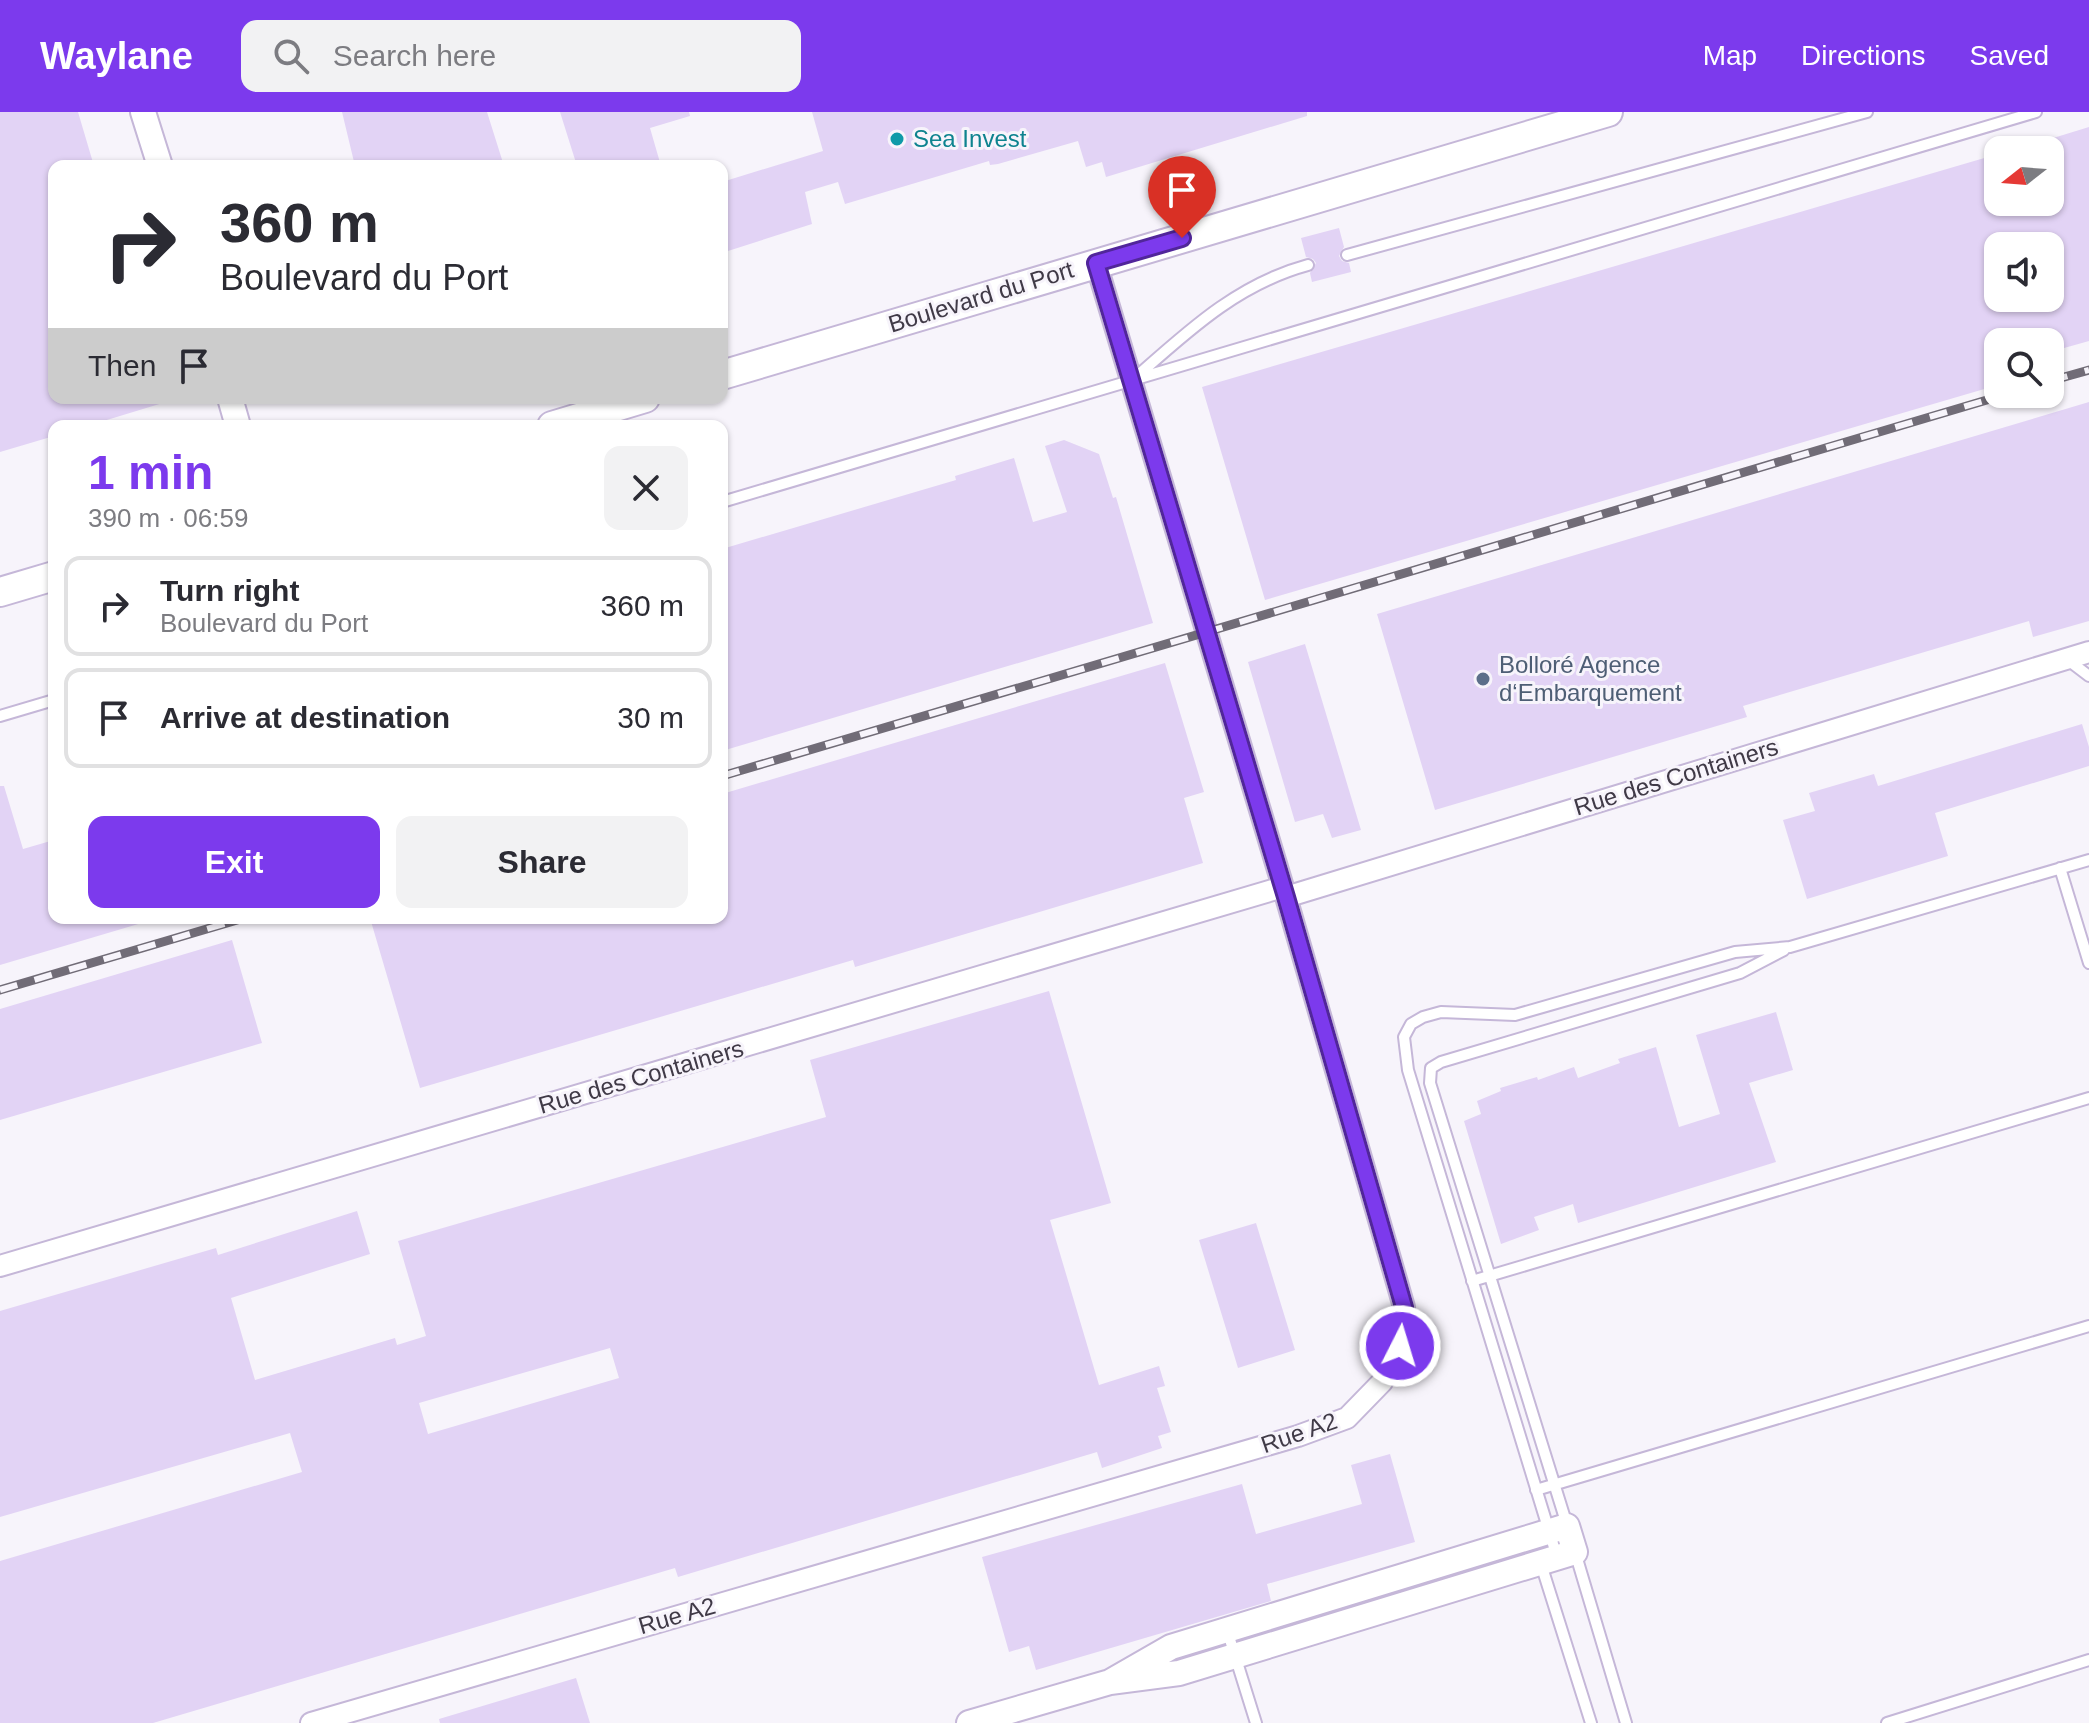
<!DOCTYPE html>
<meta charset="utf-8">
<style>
:root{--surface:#fff;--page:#f2f2f3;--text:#2b2b33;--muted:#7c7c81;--line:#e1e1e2;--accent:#7c3aed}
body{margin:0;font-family:Helvetica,sans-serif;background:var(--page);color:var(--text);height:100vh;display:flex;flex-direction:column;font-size:30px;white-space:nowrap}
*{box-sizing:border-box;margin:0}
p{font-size:26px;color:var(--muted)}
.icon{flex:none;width:44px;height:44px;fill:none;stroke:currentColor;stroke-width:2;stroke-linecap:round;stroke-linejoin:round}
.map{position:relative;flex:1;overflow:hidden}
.panel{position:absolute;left:48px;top:308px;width:680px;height:504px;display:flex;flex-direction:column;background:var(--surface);border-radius:16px;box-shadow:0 2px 6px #0004}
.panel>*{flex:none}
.guide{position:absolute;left:48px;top:48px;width:680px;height:244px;border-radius:16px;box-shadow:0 2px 6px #0004;background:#fff;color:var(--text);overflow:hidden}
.needle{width:52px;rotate:253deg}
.fabs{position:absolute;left:1984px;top:24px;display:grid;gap:16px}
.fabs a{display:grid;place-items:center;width:80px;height:80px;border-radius:16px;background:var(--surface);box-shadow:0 2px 6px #0004;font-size:40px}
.pin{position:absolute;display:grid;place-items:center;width:68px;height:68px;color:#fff;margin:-82px -34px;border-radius:50% 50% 50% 0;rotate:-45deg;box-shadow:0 0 8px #0007}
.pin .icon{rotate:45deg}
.me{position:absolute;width:88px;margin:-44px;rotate:5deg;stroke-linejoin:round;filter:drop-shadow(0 0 6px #0008)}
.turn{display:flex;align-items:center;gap:28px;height:168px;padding:0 40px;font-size:36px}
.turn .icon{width:104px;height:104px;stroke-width:2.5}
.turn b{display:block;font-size:56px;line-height:68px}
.then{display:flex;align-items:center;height:76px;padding:0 40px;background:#0003;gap:16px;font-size:30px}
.round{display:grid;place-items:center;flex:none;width:84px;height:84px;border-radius:16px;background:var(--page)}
.head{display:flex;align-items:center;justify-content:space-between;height:136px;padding:0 40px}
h1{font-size:48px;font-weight:600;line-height:60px;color:var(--accent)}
.button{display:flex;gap:16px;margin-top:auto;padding:16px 40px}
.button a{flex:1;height:92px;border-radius:16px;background:var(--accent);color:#fff;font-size:32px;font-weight:600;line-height:92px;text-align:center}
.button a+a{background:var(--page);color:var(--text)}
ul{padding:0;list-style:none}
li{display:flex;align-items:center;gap:24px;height:100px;margin:0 16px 12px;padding:0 24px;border:4px solid var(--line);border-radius:16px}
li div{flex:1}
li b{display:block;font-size:30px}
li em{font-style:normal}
header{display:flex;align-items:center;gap:48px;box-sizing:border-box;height:112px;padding:0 40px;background:var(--accent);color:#fff}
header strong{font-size:38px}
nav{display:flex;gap:44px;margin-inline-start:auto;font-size:28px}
.search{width:560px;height:72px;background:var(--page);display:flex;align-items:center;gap:20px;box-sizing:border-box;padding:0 28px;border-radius:16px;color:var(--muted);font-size:30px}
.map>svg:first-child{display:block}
</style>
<header>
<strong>Waylane</strong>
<div class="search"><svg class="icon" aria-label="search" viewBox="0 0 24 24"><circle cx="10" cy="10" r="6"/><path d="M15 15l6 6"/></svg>Search here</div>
<nav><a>Map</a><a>Directions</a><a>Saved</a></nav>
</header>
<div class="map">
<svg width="2089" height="1611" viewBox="0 0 2089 1611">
<rect width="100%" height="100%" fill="#f7f4fb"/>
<!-- building -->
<path fill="#e2d3f5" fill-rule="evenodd" d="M0 0H78L94 54H54V286H166V290L87 314H54V324L0 340Z
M342 0H487L504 54H355Z
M560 0H689L690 4 650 16 661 54H577Z
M812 0H1307V4L1106 65 1102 50 1086 55 1078 29 998 52 990 53 989 49 845 92 838 70 805 80 812 112 728 139 722 121V70L823 39Z
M2089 15V229L2050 240V230H1998V273L1265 488 1202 275 1998 42V90H2050V27ZM1998 134H2050V186H1998Z
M1339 116 1344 135 1339 144 1342 149 1349 151 1351 160 1312 170 1310 161 1316 151 1313 147 1306 145 1301 126Z
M2089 290V509L2033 525 2029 509 1743 594 1747 605 1435 698 1377 502Z
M1064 328 1099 342 1113 386 1116 385 1153 511 722 639V437L956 368 955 364 1014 346 1033 410 1067 400 1045 334Z
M1305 532 1361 718 1332 726 1323 702 1295 710 1248 550Z
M1165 551 1204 680 1184 686 1203 751 855 855 853 848 420 976 370 806H722V682Z
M2082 612 2089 635V654L1935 701 1948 744 1807 787 1783 708 1815 699 1809 681 1874 662 1878 674Z
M0 674H4L23 737 54 728V806H145V810L0 853Z
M232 828 262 931 0 1008V897Z
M1049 879 1111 1091 1050 1108 1099 1273 1159 1254 1165 1274 1157 1276 1171 1320 1158 1324 1162 1336 1102 1356 1097 1340 678 1465 675 1456 153 1611H0V1449L302 1360 290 1321 0 1405V1199L216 1136 218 1143 357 1099 370 1142 231 1186 255 1268 395 1226 397 1233 426 1224 398 1129 826 1005 810 948ZM610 1236 619 1266 428 1322 419 1291Z
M1776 900 1793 958 1749 971 1776 1050 1578 1111 1573 1092 1534 1105 1539 1118 1501 1132 1464 1009 1481 1002 1477 989 1501 979 1500 976 1537 965 1538 968 1574 955 1578 966 1620 951 1618 947 1656 935 1679 1015 1720 1002 1696 923Z
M1256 1111 1295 1238 1238 1256 1199 1128Z
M1390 1342 1415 1430 1267 1472 1271 1489 1036 1558 1029 1534 1009 1540 982 1445 1242 1372 1256 1422 1362 1392 1351 1353Z
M576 1566 590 1611H440L439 1607Z"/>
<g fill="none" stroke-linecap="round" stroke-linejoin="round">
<!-- service casing -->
<g stroke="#c5b7d8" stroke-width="14">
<path id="service" d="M1347 143 1867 0
M1136 265C1189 218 1238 172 1308 153
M722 390 2036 0
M2068 548 2089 564
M0 604 54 588
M2060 756 2089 851
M1472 1169 2089 986
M1536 1378 2089 1214
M1567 1413 1430 971 1431 956 1441 950 1740 861 1784 838
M1575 1440 1626 1611
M1557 1445 1408 958 1404 925 1411 912 1423 905 1441 900 1515 903 1735 840 1790 835 2089 748
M1540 1449 1591 1611
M1227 1518 1256 1611
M1887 1611 2089 1548"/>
</g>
<!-- minor casing -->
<g stroke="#c5b7d8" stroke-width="24">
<path id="minor" d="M1286 785 2089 540
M0 1154 1283 775
M311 1611 1298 1324 1347 1306 1382 1270 1400 1234 1404 1195 1286 785 1096 151"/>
</g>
<!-- tertiary casing -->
<g stroke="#c5b7d8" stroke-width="28">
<path id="tertiary" d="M143 0 160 54
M230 286 238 314
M969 1611 1110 1570 1179 1561 1575 1440 1567 1414 1171 1535 1110 1570"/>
</g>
<!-- secondary casing -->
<g stroke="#c5b7d8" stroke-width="32">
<path id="secondary" d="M722 263 1608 0
M552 314 645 286
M0 480 54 464"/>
</g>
<!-- service -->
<use href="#service" stroke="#fff" stroke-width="10"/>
<!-- minor -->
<use href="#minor" stroke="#fff" stroke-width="20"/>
<!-- tertiary -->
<use href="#tertiary" stroke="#fff" stroke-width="24"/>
<!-- secondary -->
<use href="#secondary" stroke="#fff" stroke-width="28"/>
<!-- rail casing -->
<g stroke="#716c77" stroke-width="9">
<path id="rail" d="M2050 269 2089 258
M722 664 2007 282
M0 878 244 806"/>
</g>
<!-- rail -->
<use href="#rail" stroke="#f7f4fb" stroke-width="6" stroke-dasharray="18" stroke-linecap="butt"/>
</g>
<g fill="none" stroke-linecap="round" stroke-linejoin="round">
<!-- route casing -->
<g stroke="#51269a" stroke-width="20">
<path id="route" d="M1182 126 1096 151 1286 785 1404 1195 1400 1234"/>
</g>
<!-- route -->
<use href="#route" stroke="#7c3aed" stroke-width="14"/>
</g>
<!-- markers -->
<circle fill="#0f9aa8" stroke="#f7f4fb" stroke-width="3" cx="897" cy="27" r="8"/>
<circle fill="#5c6f8a" stroke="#f7f4fb" stroke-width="3" cx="1483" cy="567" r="8"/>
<g text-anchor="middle" stroke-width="6" stroke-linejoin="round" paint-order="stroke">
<!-- culture labels -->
<g font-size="24" fill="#0d838f" stroke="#f7f4fb" text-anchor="start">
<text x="913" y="35">Sea Invest</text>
</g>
<!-- street labels -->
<g font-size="24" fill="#403a47" stroke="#f7f4fb">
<text transform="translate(981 185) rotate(-17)" y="8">Boulevard du Port</text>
<text transform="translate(1676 665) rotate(-17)" y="8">Rue des Containers</text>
<text transform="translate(641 965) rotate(-16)" y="8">Rue des Containers</text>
<text transform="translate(1299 1321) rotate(-19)" y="8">Rue A2</text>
<text transform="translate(677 1504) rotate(-16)" y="8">Rue A2</text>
</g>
<!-- service labels -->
<g font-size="24" fill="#4e5e75" stroke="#f7f4fb" text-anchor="start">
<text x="1499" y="561">Bolloré Agence<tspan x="1499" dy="28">d‘Embarquement</tspan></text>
</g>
</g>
</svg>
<div class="fabs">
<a><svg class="needle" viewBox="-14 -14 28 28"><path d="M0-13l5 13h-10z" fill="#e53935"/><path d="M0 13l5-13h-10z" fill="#7c7c81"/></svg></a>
<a><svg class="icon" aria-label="sound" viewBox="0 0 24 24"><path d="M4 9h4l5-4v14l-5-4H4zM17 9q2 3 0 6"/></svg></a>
<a><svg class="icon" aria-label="search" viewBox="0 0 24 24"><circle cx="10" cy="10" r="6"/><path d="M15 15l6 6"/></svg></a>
</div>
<div class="pin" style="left:1182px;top:126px;background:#d93025"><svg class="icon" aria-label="arrive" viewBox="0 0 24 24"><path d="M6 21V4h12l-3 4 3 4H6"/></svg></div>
<svg class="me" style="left:1400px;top:1234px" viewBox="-20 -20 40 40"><circle r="17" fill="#7c3aed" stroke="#fff" stroke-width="3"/><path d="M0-11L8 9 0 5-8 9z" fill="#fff"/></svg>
<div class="guide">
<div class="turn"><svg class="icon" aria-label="right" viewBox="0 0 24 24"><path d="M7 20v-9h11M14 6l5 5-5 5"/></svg><div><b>360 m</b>Boulevard du Port</div></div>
<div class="then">Then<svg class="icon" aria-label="arrive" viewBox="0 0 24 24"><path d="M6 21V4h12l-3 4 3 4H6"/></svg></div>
</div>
<section class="panel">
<div class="head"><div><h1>1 min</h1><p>390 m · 06:59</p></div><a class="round"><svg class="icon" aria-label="close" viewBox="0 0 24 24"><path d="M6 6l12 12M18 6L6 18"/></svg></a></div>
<ul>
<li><svg class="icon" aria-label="right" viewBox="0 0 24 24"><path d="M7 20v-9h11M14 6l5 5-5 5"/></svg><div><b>Turn right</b><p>Boulevard du Port</p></div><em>360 m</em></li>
<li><svg class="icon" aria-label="arrive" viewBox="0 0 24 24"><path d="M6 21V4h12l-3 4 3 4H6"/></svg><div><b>Arrive at destination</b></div><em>30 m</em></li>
</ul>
<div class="button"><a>Exit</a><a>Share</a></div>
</section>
</div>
